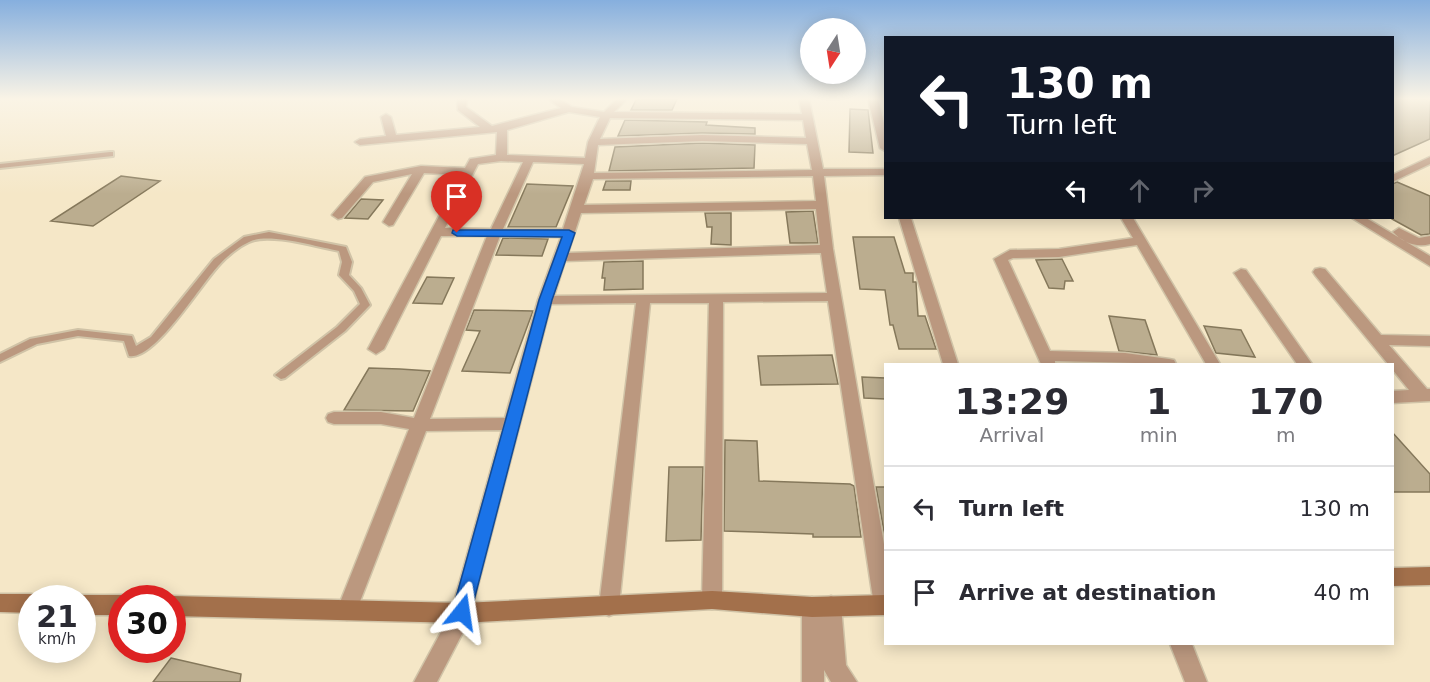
<!DOCTYPE html>
<style>
:root{--surface:#fff;--page:#f2f2f3;--text:#2b2b33;--muted:#7c7c81;--line:#e1e1e2}
body{margin:0;font-family:"DejaVu Sans",sans-serif;background:var(--page);color:var(--text);height:100vh;display:flex;flex-direction:column;font-size:22px;white-space:nowrap}
*{box-sizing:border-box;margin:0}
p{font-size:20px;color:var(--muted)}
.icon{flex:none;width:33px;height:33px;fill:none;stroke:currentColor;stroke-width:2;stroke-linecap:round;stroke-linejoin:round}
.map{position:relative;flex:1;overflow:hidden}
.panel{position:absolute;left:884px;top:363px;width:510px;height:282px;display:flex;flex-direction:column;background:var(--surface);border-radius:0px;box-shadow:0 3px 15px #0003}
.panel>*{flex:none}
.hud{position:absolute;left:884px;top:36px;width:510px;height:183px;border-radius:0px;box-shadow:0 3px 15px #0003;background:#111827;color:#fff;overflow:hidden}
.needle{width:39px;rotate:192deg}
.controls{position:absolute;left:800px;top:18px;display:grid;gap:12px}
.controls a{display:grid;place-items:center;width:66px;height:66px;border-radius:50%;background:var(--surface);box-shadow:0 3px 15px #0003;font-size:30px}
.speed{position:absolute;left:18px;top:585px;display:flex;gap:12px;font-size:30px;font-weight:700;text-align:center}
.speed>*{display:grid;place-content:center;width:78px;height:78px;border-radius:50%;background:var(--surface);box-shadow:0 3px 15px #0003;line-height:1}
.speed small{font-size:15px;font-weight:400}
.speed .limit{border:9px solid #d22;background:#fff;color:#111}
.pin{position:absolute;display:grid;place-items:center;width:51px;height:51px;color:#fff;margin:-62px -26px;border-radius:50% 50% 50% 0;rotate:-45deg;box-shadow:0 0 6px #0007}
.pin .icon{rotate:45deg}
.me{position:absolute;width:66px;margin:-33px;rotate:15deg;stroke-linejoin:round;filter:drop-shadow(0 0 4px #0008)}
.turn{display:flex;align-items:center;gap:21px;height:126px;padding:0 24px;font-size:27px}
.turn .icon{width:78px;height:78px;stroke-width:2.5}
.turn b{display:block;font-size:42px;line-height:51px}
.lanes{display:flex;align-items:center;height:57px;padding:0 24px;background:#0003;justify-content:center;gap:30px;direction:ltr}
.lanes .off{opacity:.35}
.eta{display:flex;justify-content:space-evenly;align-items:center;height:102px;text-align:center}
.eta b{font-size:36px;font-weight:600;line-height:42px}
ul{padding:0;list-style:none}
li{display:flex;align-items:center;gap:18px;height:84px;padding:0 24px;border-top:2px solid var(--line)}
li div{flex:1}
li b{display:block;font-size:22px}
li em{font-style:normal}
.map>svg:first-child{display:block}
</style>
<div class="map">
<svg width="1430" height="682" viewBox="0 0 1430 682">
<rect width="100%" height="100%" fill="#f5e7c7"/>
<!-- building -->
<path fill="#bbad8f" stroke="#85785b" stroke-width="1.5" d="M677 99 672 110H631L636 100Z
M1392 99H1430V139L1392 156Z
M850 109 868 110 873 153 849 152Z
M625 120 707 122 706 125 755 128V134L702 133 618 136Z
M702 143 755 145 754 168 609 171 615 147Z
M121 176 160 181 93 226 51 221Z
M606 181H631L630 190H603Z
M1397 182 1430 196V234L1421 235 1392 219V184Z
M527 184 573 186 556 227H508Z
M361 199 383 200 368 219 345 218Z
M813 211 818 243H790L786 212Z
M705 213H731V245L711 244 712 227H707Z
M853 237H894L905 273H913V282H916L918 316H925L936 349H899L893 325H890L885 290 860 289Z
M503 238 548 239 542 256 496 255Z
M1062 259 1073 281H1065L1064 289 1049 288 1036 260Z
M643 261V289L604 290 605 278H602L604 262Z
M427 277 454 278 442 304 413 303Z
M474 310 533 311 510 373 462 371 480 331 466 330Z
M1109 316 1145 320 1157 355 1119 351Z
M1204 326 1241 330 1255 357 1216 353Z
M832 355 838 384 761 385 758 356Z
M369 368 400 369 430 371 413 411 344 410Z
M862 377 885 378V399L864 398Z
M1392 432 1430 474V492H1392Z
M725 440 757 441 759 481 850 484 854 486 861 537H813V534L724 531Z
M669 467H703L701 540 666 541Z
M876 487H885V537Z
M171 658 241 674 240 682H153Z"/>
<g fill="none" stroke-linecap="round" stroke-linejoin="round">
<!-- service casing -->
<g stroke="#d0c3a7" stroke-width="4">
<path id="service" d="M110 152H113V156L0 168V164Z
M269 232 346 247 352 262 349 275 361 288 370 305 345 331 285 378 281 379 275 375 337 327 360 304 354 291 339 275 342 262 339 251C317 247 268 232 249 242 240 246 227 256 220 264 202 282 155 361 129 356L124 341 78 336 37 344 0 362V354L30 339 78 330 132 336 136 346 151 337 214 259 244 237Z"/>
</g>
<!-- minor casing -->
<g stroke="#d0c3a7" stroke-width="3">
<path id="minor" d="M457 99H467L466 107 492 126 561 108 548 99H560L572 107 604 112 617 99H627L614 112 802 114 799 99H809L823 169H885V175L824 176 833 249 885 550V614L877 612 874 605 828 301 723 302 722 600 719 607 712 609 705 607 702 600 709 303H650L619 606 616 613 609 616 602 613 599 606 636 303 551 304 469 620 462 623 455 620 451 613 502 430 426 431 354 617 347 620 340 617 337 610 409 429 381 424H334L328 422 326 418 328 414 334 412H381L414 418 487 236H441L384 349 376 354 368 349 461 175 424 173 393 225 389 226 383 222 412 174 373 182 342 218 338 219 332 215 365 177 421 166 465 168 470 159 496 155 497 132 360 145 355 142 360 139 386 136 381 117 386 114 391 117 396 135 480 127 458 110ZM569 112 600 117 588 142 585 158 507 155V130ZM610 118 803 120 806 138 702 135 600 139ZM702 141 807 144 812 170 594 173 598 145ZM501 161 523 162 491 229 445 228 478 164ZM533 162 584 164 563 229H503ZM813 176 816 201 584 205 593 179ZM816 209 820 245 568 253 581 213ZM500 236 561 237 538 300 505 418 430 419ZM821 253 827 293 554 296 565 261Z
M868 99H878L885 127V151L880 148Z
M1430 157V164L1392 182V175Z
M899 218H911L958 364H943Z
M1121 218H1133L1220 364H1206L1137 245 1059 257 1013 258 1008 260 1050 351 1125 353 1169 359 1174 360 1176 364 1055 361V364H1041L994 259 1010 250 1059 249 1133 238Z
M1352 218H1366L1430 256V266Z
M1399 228 1419 238 1430 236V244C1416 248 1402 242 1393 232Z
M1320 268 1325 269 1381 335 1430 336V346L1389 345 1427 389H1430V401L1392 403V391L1409 390 1392 369V364H1388L1315 275 1313 272 1315 269Z
M1241 269 1246 270 1312 364H1297L1234 273Z
M831 596 838 599 841 606 846 665 857 682H831L824 670V682H802V607L805 600 812 597 819 600 821 604 824 599Z
M1170 644H1192L1207 682H1185Z"/>
</g>
<!-- tertiary casing -->
<g stroke="#d0c3a7" stroke-width="3">
<path id="tertiary" d="M462 603 469 606 473 613 437 682H414L455 606Z"/>
</g>
<!-- secondary casing -->
<g stroke="#d0c3a7" stroke-width="3">
<path id="secondary" d="M1430 567V585L1392 586V568Z
M712 591 812 597 885 595V615L812 617 712 609 462 623 172 616V598H167L172 596 462 603Z
M0 594H32L40 598H32V613L0 612Z
M82 595H122L129 598H122V615H82V598H75Z"/>
</g>
<!-- service -->
<use href="#service" fill="#bb987f" fill-rule="evenodd"/>
<!-- minor -->
<use href="#minor" fill="#bb987f" fill-rule="evenodd"/>
<!-- tertiary -->
<use href="#tertiary" fill="#bb987f" fill-rule="evenodd"/>
<!-- secondary -->
<use href="#secondary" fill="#a3704b" fill-rule="evenodd"/>
</g>
<!-- sky -->
<linearGradient id="sky" x2="0" y2="1"><stop stop-color="#86afde"/><stop offset="0.51" stop-color="#faf4e6"/><stop offset="1" stop-color="#faf4e6" stop-opacity="0"/></linearGradient>
<rect width="1430" height="194" fill="url(#sky)"/>
<!-- route -->
<path fill="#1a73e8" stroke="#114b97" stroke-width="1.5" d="M453 230H569L575 233 552 300 471 612 469 619 462 621 455 619 452 612 539 300 562 237 457 236 452 233Z"/>
</svg>
<div class="controls">
<a><svg class="needle" viewBox="-14 -14 28 28"><path d="M0-13l5 13h-10z" fill="#e53935"/><path d="M0 13l5-13h-10z" fill="#7c7c81"/></svg></a>
</div>
<div class="speed"><div>21<small>km/h</small></div><div class="limit">30</div></div>
<div class="pin" style="left:457px;top:233px;background:#d93025"><svg class="icon" aria-label="arrive" viewBox="0 0 24 24"><path d="M6 21V4h12l-3 4 3 4H6"/></svg></div>
<svg class="me" style="left:462px;top:612px" viewBox="-20 -20 40 40"><path d="M0-17L14 15 0 8-14 15z" fill="#1a73e8" stroke="#fff" stroke-width="4"/></svg>
<div class="hud">
<div class="turn"><svg class="icon" aria-label="left" viewBox="0 0 24 24"><path d="M17 20v-9H6M10 6l-5 5 5 5"/></svg><div><b>130 m</b>Turn left</div></div>
<div class="lanes"><svg class="icon" aria-label="left" viewBox="0 0 24 24"><path d="M17 20v-9H6M10 6l-5 5 5 5"/></svg><svg class="icon off" aria-label="ahead" viewBox="0 0 24 24"><path d="M12 20V5M6 11l6-6 6 6"/></svg><svg class="icon off" aria-label="right" viewBox="0 0 24 24"><path d="M7 20v-9h11M14 6l5 5-5 5"/></svg></div>
</div>
<section class="panel">
<div class="eta">
<div><b>13:29</b><p>Arrival</p></div>
<div><b>1</b><p>min</p></div>
<div><b>170</b><p>m</p></div>
</div>
<ul>
<li><svg class="icon" aria-label="left" viewBox="0 0 24 24"><path d="M17 20v-9H6M10 6l-5 5 5 5"/></svg><div><b>Turn left</b></div><em>130 m</em></li>
<li><svg class="icon" aria-label="arrive" viewBox="0 0 24 24"><path d="M6 21V4h12l-3 4 3 4H6"/></svg><div><b>Arrive at destination</b></div><em>40 m</em></li>
</ul>
</section>
</div>
